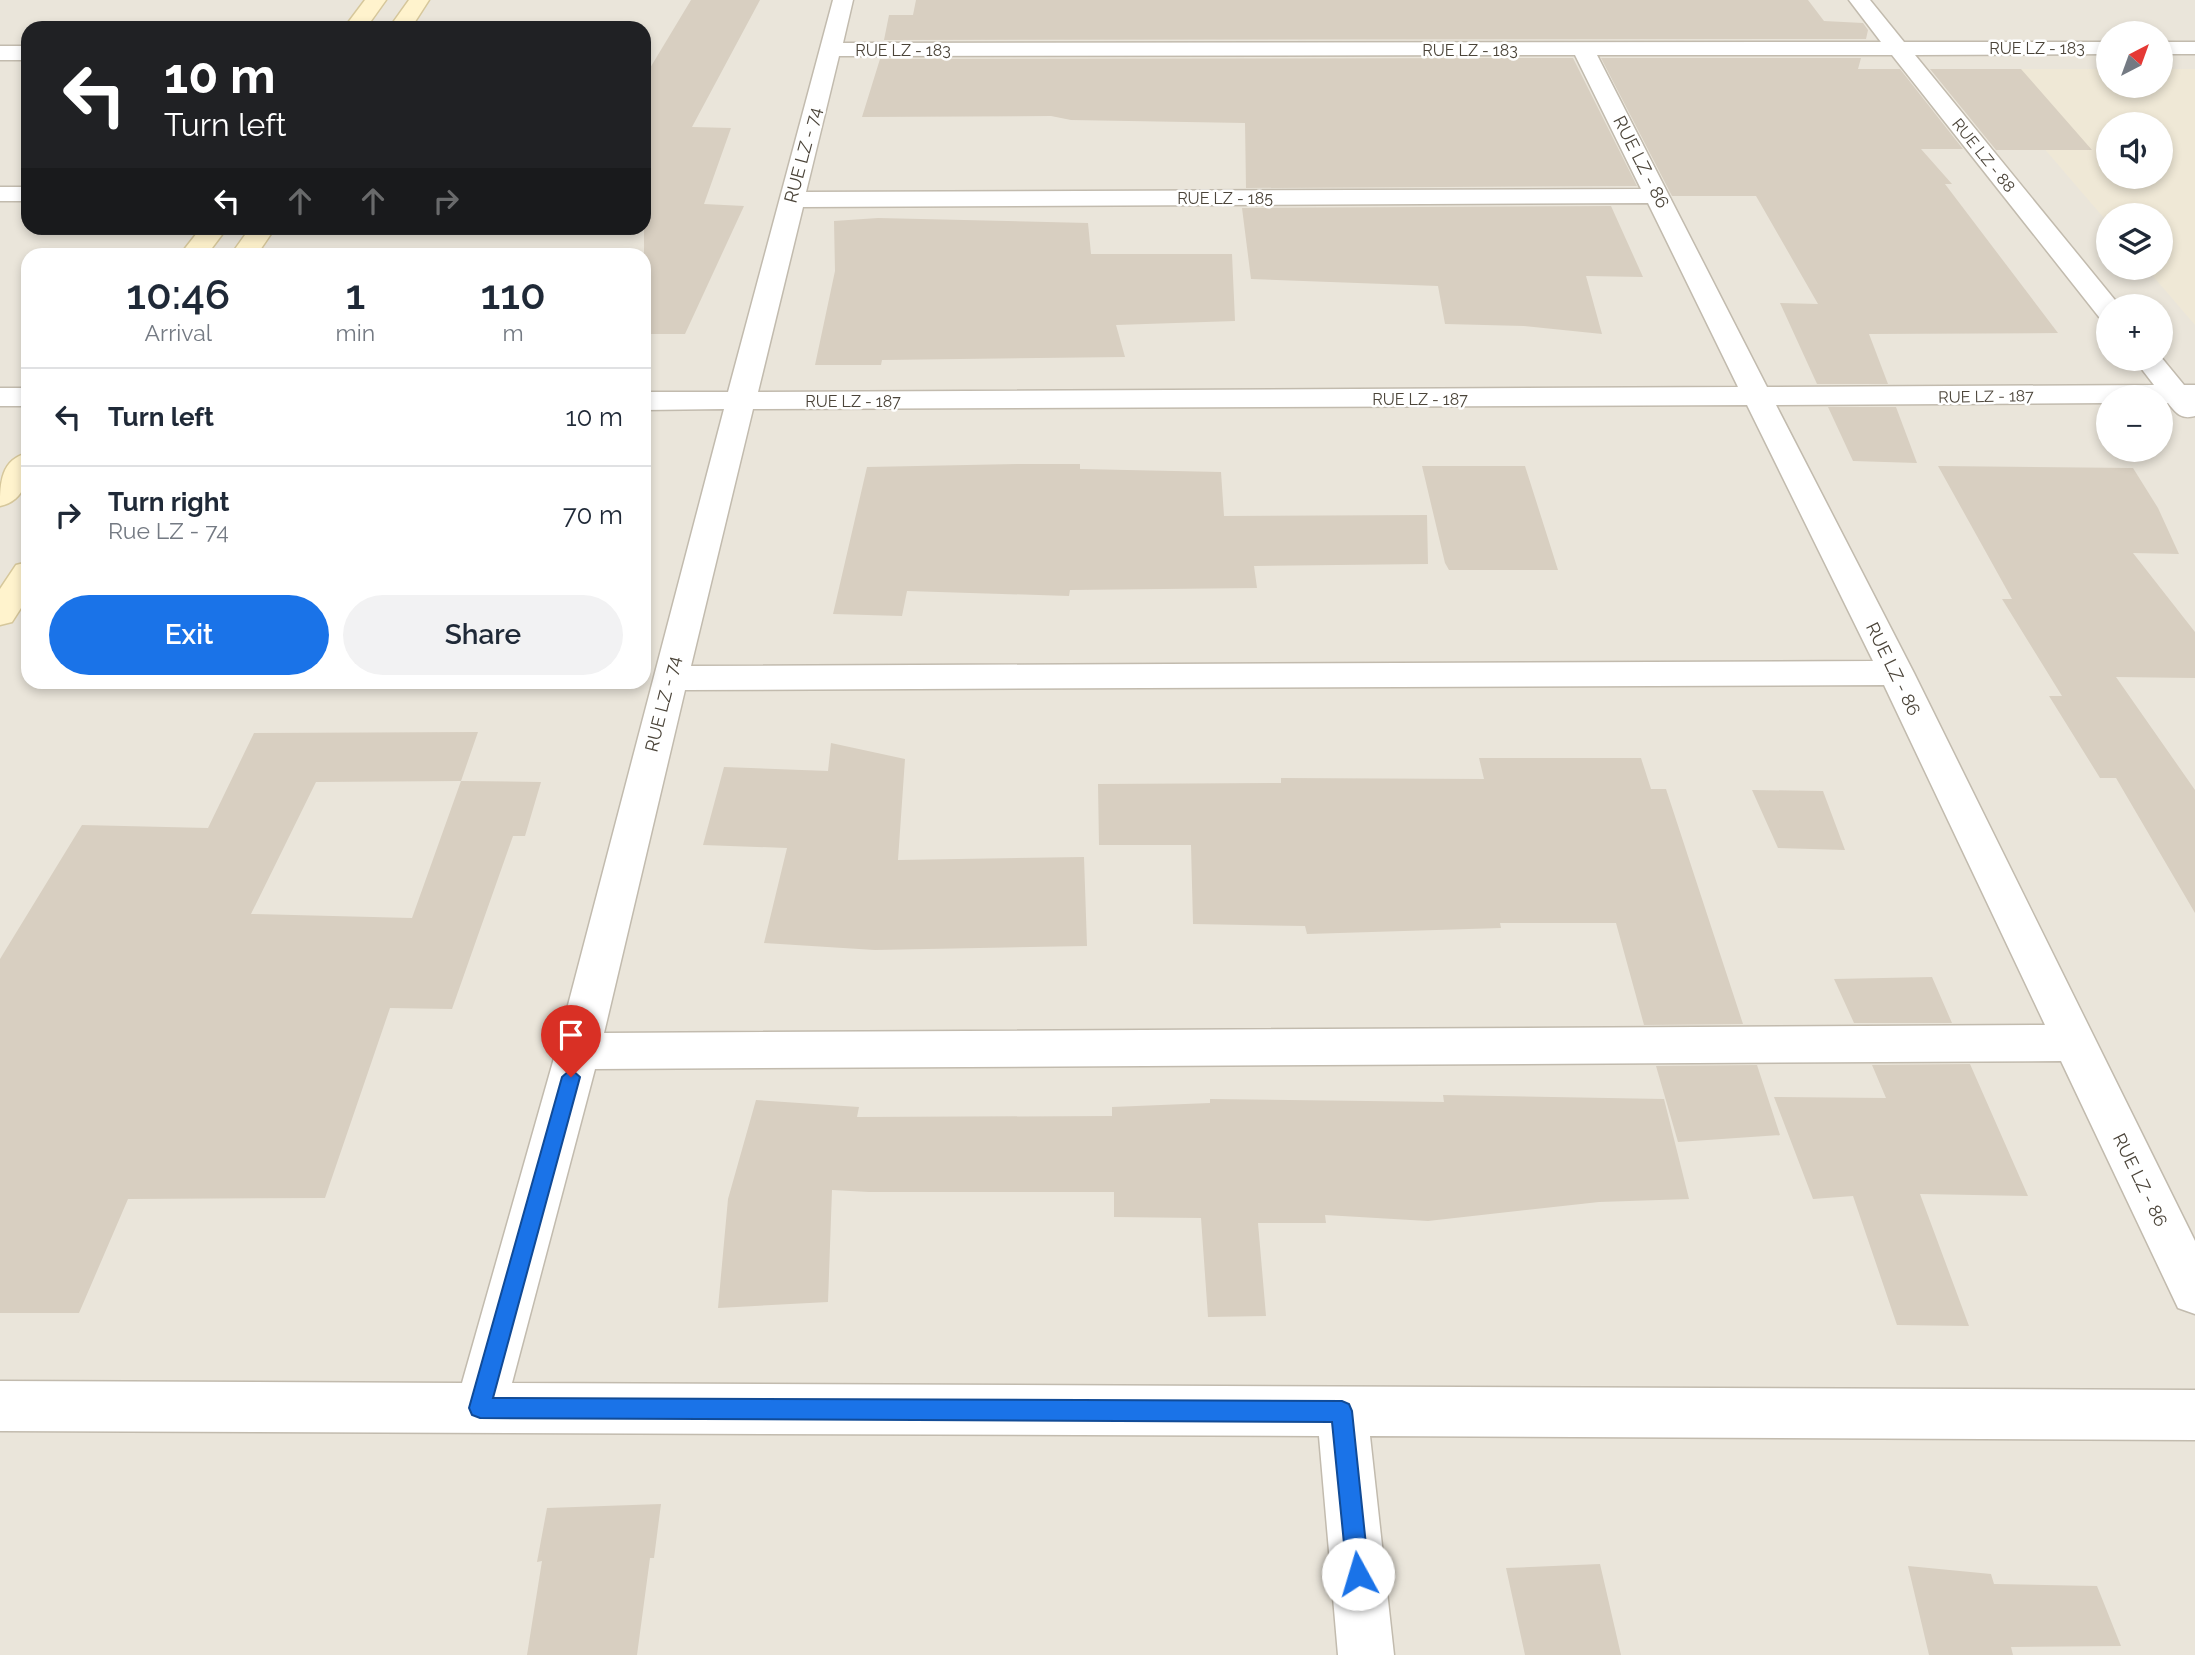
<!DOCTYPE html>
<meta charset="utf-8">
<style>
:root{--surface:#fff;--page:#f2f2f3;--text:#1f2937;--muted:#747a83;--line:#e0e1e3;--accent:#1a73e8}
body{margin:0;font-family:Raleway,sans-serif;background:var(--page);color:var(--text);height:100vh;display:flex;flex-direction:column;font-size:26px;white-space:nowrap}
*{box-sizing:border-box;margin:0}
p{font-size:23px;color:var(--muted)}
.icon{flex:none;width:38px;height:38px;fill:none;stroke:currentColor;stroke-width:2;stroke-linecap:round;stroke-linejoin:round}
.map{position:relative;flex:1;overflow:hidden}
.sheet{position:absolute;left:21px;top:248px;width:630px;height:441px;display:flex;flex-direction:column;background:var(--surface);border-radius:21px;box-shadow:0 4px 10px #0003}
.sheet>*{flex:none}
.hud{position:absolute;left:21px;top:21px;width:630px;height:214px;border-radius:21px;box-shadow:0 4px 10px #0003;background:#202124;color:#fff;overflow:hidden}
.needle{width:46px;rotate:41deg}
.fabs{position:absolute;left:2096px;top:21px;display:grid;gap:14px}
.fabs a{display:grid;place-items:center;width:77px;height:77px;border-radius:50%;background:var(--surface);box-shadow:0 4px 10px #0003;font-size:35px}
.pin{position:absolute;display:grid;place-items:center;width:60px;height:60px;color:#fff;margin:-72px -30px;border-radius:50% 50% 50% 0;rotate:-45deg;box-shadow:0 0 7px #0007}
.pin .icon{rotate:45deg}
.me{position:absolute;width:77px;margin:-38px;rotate:354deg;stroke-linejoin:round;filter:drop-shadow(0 0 5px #0008)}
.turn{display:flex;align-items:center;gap:24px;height:147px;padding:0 28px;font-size:32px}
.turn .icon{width:91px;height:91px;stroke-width:2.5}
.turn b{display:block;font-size:49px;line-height:60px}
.lanes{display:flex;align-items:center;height:66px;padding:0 28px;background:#0003;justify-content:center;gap:35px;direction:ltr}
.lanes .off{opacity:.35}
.eta{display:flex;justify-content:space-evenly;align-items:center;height:119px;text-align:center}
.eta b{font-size:42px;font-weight:600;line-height:49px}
.button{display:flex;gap:14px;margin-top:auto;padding:14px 28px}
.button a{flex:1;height:80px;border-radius:42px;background:var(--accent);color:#fff;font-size:28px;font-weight:600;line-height:80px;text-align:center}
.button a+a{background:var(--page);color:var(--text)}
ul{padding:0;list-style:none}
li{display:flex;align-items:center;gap:21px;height:98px;padding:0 28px;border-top:2px solid var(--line)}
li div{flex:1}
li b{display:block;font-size:26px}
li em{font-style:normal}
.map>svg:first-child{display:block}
</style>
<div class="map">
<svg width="2195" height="1655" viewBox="0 0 2195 1655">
<rect width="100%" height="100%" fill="#f6f3ec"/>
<!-- residential -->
<path fill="#eae5da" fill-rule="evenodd" d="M0 0H2195V1655H0ZM28 28H644V228H28ZM2109 33H2161V86H2109ZM2109 124H2161V177H2109ZM2109 215H2161V268H2109ZM28 256H644V682H28ZM2109 306H2161V359H2109ZM2109 397H2161V450H2109Z"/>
<!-- education -->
<path fill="#efe8d6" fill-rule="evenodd" d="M1976 69H2109V86H2161V69H2195V325L2146 268H2161V215H2109V224ZM2109 124H2161V177H2109Z"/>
<!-- building -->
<path fill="#d8cfc1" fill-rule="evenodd" d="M691 0H760L692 127 731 128 704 204 744 206 685 334H644V78Z
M916 0H1808L1824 21 1863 23 1868 30 1866 39 884 40 889 15H913Z
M1573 58 1637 186 1246 188 1245 123 1071 120 1051 116 862 117 880 59Z
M1601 58H1861L1858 69H1900L1963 149H1921L1952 184H1945L2058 333 1869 334 1888 384H1817L1780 303 1818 304 1756 196H1672Z
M1930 69H2021L2092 150H1996Z
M1611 206 1643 277 1586 276 1602 334 1524 326 1445 324 1438 286 1251 279 1242 208Z
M878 218 1088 223 1091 254H1232L1235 321 1116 325 1125 357 882 360 881 365H815L835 271 834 221Z
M1828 407H1896L1917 463 1853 461Z
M1017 464H1080V469L1221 472 1224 516 1427 515 1428 564 1254 566 1257 588 1070 590 1069 596 907 591 902 616 833 614 867 467Z
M1422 466H1525L1558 570H1449L1445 563Z
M1938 466 2133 468 2158 508 2179 554 2133 553 2195 632V678L2116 677 2195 790V913L2116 778H2100L2049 696H2062L2002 599H2012Z
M478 732 461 781 541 782 525 836H513L452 1009 390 1008 325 1198 128 1199 79 1313H0V959L82 825 208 828 254 733ZM461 781 412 918 251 914 316 782Z
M831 743 905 759 898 860 1084 857 1087 946 875 950 764 943 787 848 703 845 724 767 828 771Z
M1479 758H1641L1651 789H1666L1743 1024 1644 1025 1616 923H1500L1501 928 1307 934 1305 926 1193 924 1191 845H1099L1098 784 1281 783V778L1484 779Z
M1752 790 1823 791 1845 850 1778 848Z
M1932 977 1952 1023H1854L1834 979Z
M1970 1064 2028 1196 1920 1194 1969 1326 1897 1325 1853 1196 1813 1199 1774 1097 1886 1098 1872 1065Z
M1757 1065 1780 1135 1678 1142 1656 1066Z
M1443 1095 1664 1099 1689 1199 1599 1202 1428 1221 1325 1215 1326 1223H1258L1266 1316 1208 1317 1201 1218 1114 1217V1192H869L832 1190 828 1302 718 1308 728 1199 756 1100 859 1107 857 1117 1112 1116V1107L1210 1103V1099L1444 1102Z
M661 1504 654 1558H650L637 1655H527L542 1561 537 1562 547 1508Z
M1600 1564 1621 1655H1525L1506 1568Z
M1908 1566 1991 1574 1994 1584 2097 1586 2121 1646 2011 1647 2013 1655H1929Z"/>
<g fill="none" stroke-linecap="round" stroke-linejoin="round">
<!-- street casing -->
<g stroke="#c2bbae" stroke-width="3">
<path id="street" d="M833 0H853L843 43 1881 42 1849 0H1870L1904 42H2109V54L1915 55 2119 305 2109 306V319L2099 317 1892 55H1597L1767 387 2154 385 2134 359 2161 357 2184 385H2195V416C2181 420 2176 413 2168 403H2161V397H2109V403L1776 405 1914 673 2195 1241V1314L2178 1308 2061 1061 595 1069 512 1383 2195 1390V1440L1370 1436 1394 1655H1338L1319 1436 0 1431V1381L462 1383 556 1051 724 409 644 410V392H728ZM1575 55 1641 189 806 192 839 56ZM1648 203 1738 387 758 392 803 207ZM1747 405 1873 661 691 666 753 409ZM1884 685 2045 1025 604 1033 685 690Z
M2161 42H2195V54H2161Z
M0 46H28V60H0Z
M0 187H28V201H0Z
M0 388H28V406H0Z"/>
</g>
<!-- secondary casing -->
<g stroke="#d6c79b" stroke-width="3">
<path id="secondary" d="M365 0H386L366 28H344Z
M409 0H429L411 28H389Z
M201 228H227L206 256H179Z
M250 228H275L256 256H230Z
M28 453C28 476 27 500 0 506 0 483 1 459 28 453Z
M28 562V597L12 622 0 625V589L16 565Z"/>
</g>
<!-- street -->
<use href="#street" fill="#fff" fill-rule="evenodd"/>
<!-- secondary -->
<use href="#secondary" fill="#fff3cd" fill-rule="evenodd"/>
</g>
<!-- route -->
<path fill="#1a73e8" stroke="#114b97" stroke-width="2" d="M571 1069 580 1077 493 1398 1342 1401 1349 1404 1352 1411 1369 1574 1366 1582 1358 1585 1350 1582 1347 1574 1332 1422 480 1418 472 1415 469 1408 562 1077Z"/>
<g text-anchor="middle" stroke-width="5" stroke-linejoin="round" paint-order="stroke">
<!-- far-street labels -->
<g font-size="16" fill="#4b4439" stroke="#fff">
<text x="2037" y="54">RUE LZ - 183</text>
<text x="903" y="56">RUE LZ - 183</text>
<text x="1470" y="56">RUE LZ - 183</text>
<text transform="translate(1984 155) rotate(51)" y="6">RUE LZ - 88</text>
<text x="1225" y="204">RUE LZ - 185</text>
<text transform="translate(1986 396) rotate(-1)" y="6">RUE LZ - 187</text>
<text x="1420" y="405">RUE LZ - 187</text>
<text x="853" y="407">RUE LZ - 187</text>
</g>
<!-- street labels -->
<g font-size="18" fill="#4b4439" stroke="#fff">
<text transform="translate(803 155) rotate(-75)" y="6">RUE LZ - 74</text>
<text transform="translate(1641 162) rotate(63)" y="6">RUE LZ - 86</text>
<text transform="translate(1893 669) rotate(64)" y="6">RUE LZ - 86</text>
<text transform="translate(663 704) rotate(-76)" y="6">RUE LZ - 74</text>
<text transform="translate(2140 1180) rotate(64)" y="6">RUE LZ - 86</text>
</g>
</g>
</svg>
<div class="fabs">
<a><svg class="needle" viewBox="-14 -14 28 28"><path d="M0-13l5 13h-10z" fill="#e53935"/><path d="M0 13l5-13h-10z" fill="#747a83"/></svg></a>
<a><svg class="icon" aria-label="sound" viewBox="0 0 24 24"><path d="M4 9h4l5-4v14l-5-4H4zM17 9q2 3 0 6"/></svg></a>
<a><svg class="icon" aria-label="layers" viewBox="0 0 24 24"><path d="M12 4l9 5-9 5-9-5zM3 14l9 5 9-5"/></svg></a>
<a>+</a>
<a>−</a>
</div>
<div class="pin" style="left:571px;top:1077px;background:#d93025"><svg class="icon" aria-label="arrive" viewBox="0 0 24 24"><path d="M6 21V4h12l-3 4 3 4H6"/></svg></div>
<svg class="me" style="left:1358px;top:1574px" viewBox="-20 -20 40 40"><circle r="19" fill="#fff"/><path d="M0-13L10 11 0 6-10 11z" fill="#1a73e8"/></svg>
<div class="hud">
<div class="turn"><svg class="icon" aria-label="left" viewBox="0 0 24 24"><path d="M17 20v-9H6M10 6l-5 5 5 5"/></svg><div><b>10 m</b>Turn left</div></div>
<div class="lanes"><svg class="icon" aria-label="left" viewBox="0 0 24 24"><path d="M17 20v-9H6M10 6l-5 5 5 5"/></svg><svg class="icon off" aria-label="ahead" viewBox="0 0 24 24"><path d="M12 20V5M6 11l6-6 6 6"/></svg><svg class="icon off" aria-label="ahead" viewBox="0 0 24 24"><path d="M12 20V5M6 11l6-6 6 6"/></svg><svg class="icon off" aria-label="right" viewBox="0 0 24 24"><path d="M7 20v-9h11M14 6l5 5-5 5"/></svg></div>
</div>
<section class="sheet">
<div class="eta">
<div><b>10:46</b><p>Arrival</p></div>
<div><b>1</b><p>min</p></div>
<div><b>110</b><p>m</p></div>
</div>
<ul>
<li><svg class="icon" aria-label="left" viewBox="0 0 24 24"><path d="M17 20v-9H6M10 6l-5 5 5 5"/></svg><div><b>Turn left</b></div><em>10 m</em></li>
<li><svg class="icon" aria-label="right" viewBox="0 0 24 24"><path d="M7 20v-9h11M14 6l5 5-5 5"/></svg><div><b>Turn right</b><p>Rue LZ - 74</p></div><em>70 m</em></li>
</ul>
<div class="button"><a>Exit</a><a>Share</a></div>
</section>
</div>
